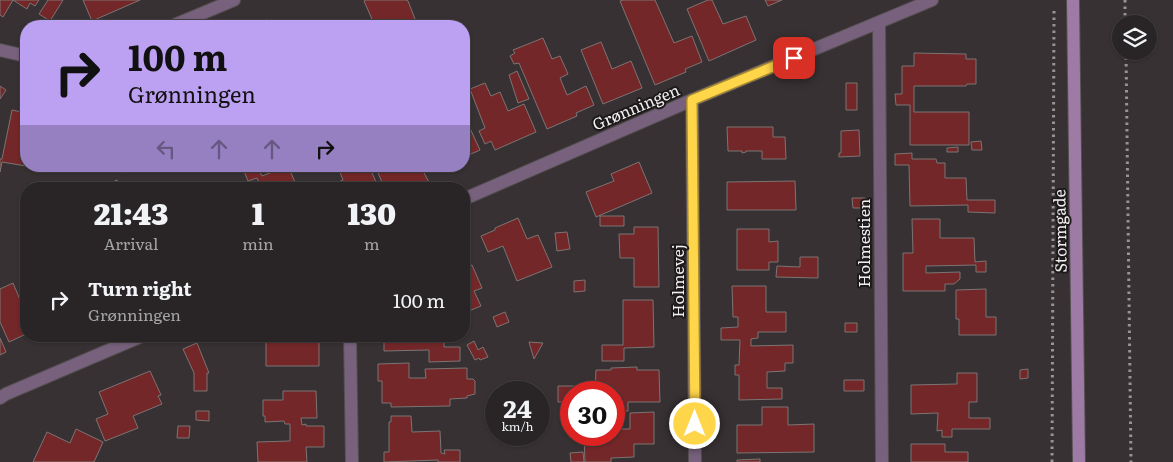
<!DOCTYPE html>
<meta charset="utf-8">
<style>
:root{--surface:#292526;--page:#353132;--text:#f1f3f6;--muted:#a5a5a7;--line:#454243}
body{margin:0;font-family:Literata,serif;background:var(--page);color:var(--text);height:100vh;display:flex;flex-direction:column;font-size:19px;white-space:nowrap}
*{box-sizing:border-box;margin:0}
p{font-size:16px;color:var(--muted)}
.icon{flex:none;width:28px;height:28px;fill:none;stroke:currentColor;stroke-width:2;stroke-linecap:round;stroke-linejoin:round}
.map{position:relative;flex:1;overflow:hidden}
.panel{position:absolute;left:20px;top:182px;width:450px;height:160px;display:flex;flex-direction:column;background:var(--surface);border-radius:20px;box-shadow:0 1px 4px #0004,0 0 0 1px var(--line)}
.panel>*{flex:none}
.guide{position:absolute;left:20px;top:20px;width:450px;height:152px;border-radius:20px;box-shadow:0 1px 4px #0004,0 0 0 1px var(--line);background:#bca0f2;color:#111;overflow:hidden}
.fabs{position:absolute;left:1112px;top:15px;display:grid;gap:10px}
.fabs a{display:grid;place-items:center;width:45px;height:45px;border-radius:50%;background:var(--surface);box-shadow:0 1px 4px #0004,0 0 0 1px var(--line);font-size:25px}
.speed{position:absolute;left:485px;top:381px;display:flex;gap:10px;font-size:25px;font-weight:700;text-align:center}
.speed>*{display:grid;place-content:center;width:65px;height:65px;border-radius:50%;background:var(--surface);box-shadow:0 1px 4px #0004,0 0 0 1px var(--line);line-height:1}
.speed small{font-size:12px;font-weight:400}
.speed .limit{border:8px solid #d22;background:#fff;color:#111}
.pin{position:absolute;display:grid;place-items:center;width:42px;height:42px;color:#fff;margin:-21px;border-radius:10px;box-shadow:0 2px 8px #0006}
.me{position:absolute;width:55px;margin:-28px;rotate:0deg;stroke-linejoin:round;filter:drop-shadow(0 0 4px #0008)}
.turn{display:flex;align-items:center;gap:18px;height:105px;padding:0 25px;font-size:22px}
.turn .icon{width:65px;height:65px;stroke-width:2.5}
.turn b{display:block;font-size:35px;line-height:42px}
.lanes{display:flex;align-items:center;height:48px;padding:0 25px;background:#0003;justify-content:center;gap:25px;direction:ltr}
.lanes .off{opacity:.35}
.eta{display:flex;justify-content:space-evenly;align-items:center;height:85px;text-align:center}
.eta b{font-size:30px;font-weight:800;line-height:35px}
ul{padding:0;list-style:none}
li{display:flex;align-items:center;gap:15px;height:65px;padding:0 25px}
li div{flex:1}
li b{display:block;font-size:19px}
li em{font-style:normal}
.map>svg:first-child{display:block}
</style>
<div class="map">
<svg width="1173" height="462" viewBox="0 0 1173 462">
<rect width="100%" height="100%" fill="#373133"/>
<!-- building -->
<path fill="#742728" stroke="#7c7474" d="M0 0H39L35 6 30 3 27 9 13 0 3 17 0 15Z
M48 0H63L50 21 39 14Z
M83 0H140L92 21Z
M366 0H406L408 1 415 19 398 26H375L364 1Z
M623 0H655L674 43 692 36 702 62 685 69 686 72 655 85 620 1Z
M708 0H712L723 24 746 16 756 40 709 61 687 9Z
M765 0H782L768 6Z
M267 19 270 26H250Z
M543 38 552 59 560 56 568 74 560 78 567 95 586 86 594 105 576 113 577 116 547 129 519 63 514 64 510 56 515 53 513 50Z
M601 42 612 69 631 61 642 88 603 104 581 50Z
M914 53 966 54V59H976V84H967L966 86H914V112H969V145H910V105H896L895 94H902V66H914Z
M517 71 529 99 518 103 509 75Z
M485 83 491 96 500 92 508 111 524 104 536 132 495 150 491 141 485 144 479 131 485 128 470 89Z
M846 83H857V110H846Z
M0 86 6 90 0 99Z
M12 110 26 113V166L2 162 0 172V159H2Z
M464 115 480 150 464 157Z
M727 127H773V137H785L786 159H762V151H746V152L742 153V151H728Z
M859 130 860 156 839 157V153H841V131Z
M981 141 982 150H972L971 142Z
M958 147V152H947V148Z
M912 153V159H936L937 163H945V178H966L967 200H995V213L968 212V205L910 206 909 165H895V154Z
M639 162 652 193 596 217 586 192 614 181 611 174Z
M119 166H131L132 168 122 173Z
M242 166H257L262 176 288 166 298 189H262L257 178 248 181Z
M349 166H369L379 189H323L343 180 339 170Z
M375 166H431L432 169 424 173 429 182 413 189H385Z
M117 180 121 189H110L108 184Z
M795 181 796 210H727V182Z
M852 198H865V208H853Z
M600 216H624V226H600Z
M518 218 527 239 538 235 552 267 517 281 503 246 488 252 481 236 495 230V228Z
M912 219H940V238H974L975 262 986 261V272H976V265L926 266V273L960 272V279L954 284H945V291H903V253H913Z
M634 227H658L659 287H634V258H620L619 234H634Z
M737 229H769V242L778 241V262H769V270H737Z
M567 232 570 249 557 251 555 233Z
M464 253 469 266 472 265 482 288 474 291 481 306 464 313Z
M800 257H818V278L776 277 777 266 800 267Z
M585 280V291L574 292V281Z
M13 283 26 314V334L9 342 0 322V289Z
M732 286H766V312H786V332H758V338L751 339V346L793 345V363H785V371L767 372V388H782V399L739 400V375H735V365H739L740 340H721V328L738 327V317H733Z
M986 289V317H996V335H959V319H956V290Z
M623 300H653L654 347 624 348V361H602V345H623Z
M505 312 509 322 497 327 493 317Z
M845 323H857V332H845Z
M319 336V366H266V337Z
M384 336H444V347H460V361L429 362V350L384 351Z
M0 338 6 352 0 355Z
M474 341 478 350 483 347 488 357 480 360 479 358 475 360 467 345Z
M529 342 543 343 534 359Z
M197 343 209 373H207V391H194V373L183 349Z
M409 363V378H426L425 369 467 368V379H473L475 381V394L467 396V398L450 399V406L391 407V403H382V381H378V364Z
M637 367V370H659L660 402H628V411L614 412V392H595L596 370H611V368Z
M1028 369V378L1020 379V370Z
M150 371 161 395 158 396 162 404 133 416 138 428 105 441 96 419 108 414 99 392Z
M957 373H977V402H969V418H990V429H952V437H942V430L937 431 938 413 911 414V385L957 384Z
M844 380H864V391H844Z
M558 386H578V392H571V402H558Z
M283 391H316L317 418H301L302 425 306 424V426H324V447H306L307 462H258L257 442 290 441V424H285L284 421 265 422V416H263V400H283Z
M762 407H788V425L814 424V452L737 453V425H762Z
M196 411H209V421L196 420Z
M654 412V444H634V457L611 458V462H585L584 435H614V429H630V413Z
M542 414V434H539V415Z
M391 416H411L412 432 440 431 441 453 445 454 444 450H460V462H438V460L384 462V452H389V422H391Z
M178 426H190L189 438H177Z
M76 429 103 442 94 462H33L47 432 70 443Z
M911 444H945V452H968V462H911Z
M583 452 584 462H571L570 453Z
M760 459V462H737V460Z"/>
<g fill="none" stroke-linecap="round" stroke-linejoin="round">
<!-- street casing -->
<g stroke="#554f51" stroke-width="14">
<path id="street" d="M879 23 882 462
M172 26 234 0
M0 50 26 56
M692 100 695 462
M464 199 692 100 932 0
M350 336 352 462
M0 398 6 394 142 336"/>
</g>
<!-- secondary casing -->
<g stroke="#554f51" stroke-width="14">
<path id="secondary" d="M1073 0 1079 462"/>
</g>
<!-- path -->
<path stroke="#989395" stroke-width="3" stroke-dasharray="2.5 4" stroke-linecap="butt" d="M1125 0V24
M1126 51 1131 462
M1052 462 1054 11"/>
<!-- street -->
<use href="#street" stroke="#77617c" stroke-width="12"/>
<!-- secondary -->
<use href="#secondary" stroke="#9d7ba5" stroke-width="12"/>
</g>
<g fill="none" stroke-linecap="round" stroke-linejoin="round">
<!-- route casing -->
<g stroke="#a68a30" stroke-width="12">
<path id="route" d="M695 424 692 100 794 58"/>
</g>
<!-- route -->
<use href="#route" stroke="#ffd54a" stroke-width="9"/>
</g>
<g text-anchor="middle" stroke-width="4" stroke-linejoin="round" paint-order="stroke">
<!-- street labels -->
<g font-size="16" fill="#f3eff1" stroke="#1c1a1b">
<text transform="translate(636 107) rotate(-23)" y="6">Grønningen</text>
<text transform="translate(1060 231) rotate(-91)" y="6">Stormgade</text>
<text transform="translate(864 243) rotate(-90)" y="6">Holmestien</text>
<text transform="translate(678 281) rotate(-90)" y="6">Holmevej</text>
</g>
</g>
</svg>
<div class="fabs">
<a><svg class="icon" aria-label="layers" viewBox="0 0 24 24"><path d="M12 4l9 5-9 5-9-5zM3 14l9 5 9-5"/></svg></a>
</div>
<div class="speed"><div>24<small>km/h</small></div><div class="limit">30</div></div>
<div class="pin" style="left:794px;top:58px;background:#d93025"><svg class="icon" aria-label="arrive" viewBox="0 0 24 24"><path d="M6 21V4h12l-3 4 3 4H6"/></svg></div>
<svg class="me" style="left:695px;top:424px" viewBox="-20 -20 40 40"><circle r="17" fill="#ffd54a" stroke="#fff" stroke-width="3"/><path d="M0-11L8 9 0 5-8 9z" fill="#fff"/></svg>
<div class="guide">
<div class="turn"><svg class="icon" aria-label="right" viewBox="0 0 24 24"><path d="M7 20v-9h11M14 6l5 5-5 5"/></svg><div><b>100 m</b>Grønningen</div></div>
<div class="lanes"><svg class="icon off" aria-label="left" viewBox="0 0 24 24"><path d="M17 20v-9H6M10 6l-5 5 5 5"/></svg><svg class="icon off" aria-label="ahead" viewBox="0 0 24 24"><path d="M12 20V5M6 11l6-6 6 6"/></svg><svg class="icon off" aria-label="ahead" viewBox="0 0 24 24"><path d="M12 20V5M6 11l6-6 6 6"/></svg><svg class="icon" aria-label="right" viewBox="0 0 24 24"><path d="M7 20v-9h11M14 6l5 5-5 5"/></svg></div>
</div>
<section class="panel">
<div class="eta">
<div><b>21:43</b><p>Arrival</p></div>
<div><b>1</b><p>min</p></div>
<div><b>130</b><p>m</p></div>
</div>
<ul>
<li><svg class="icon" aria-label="right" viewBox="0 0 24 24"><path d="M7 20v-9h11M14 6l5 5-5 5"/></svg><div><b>Turn right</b><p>Grønningen</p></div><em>100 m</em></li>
</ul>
</section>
</div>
